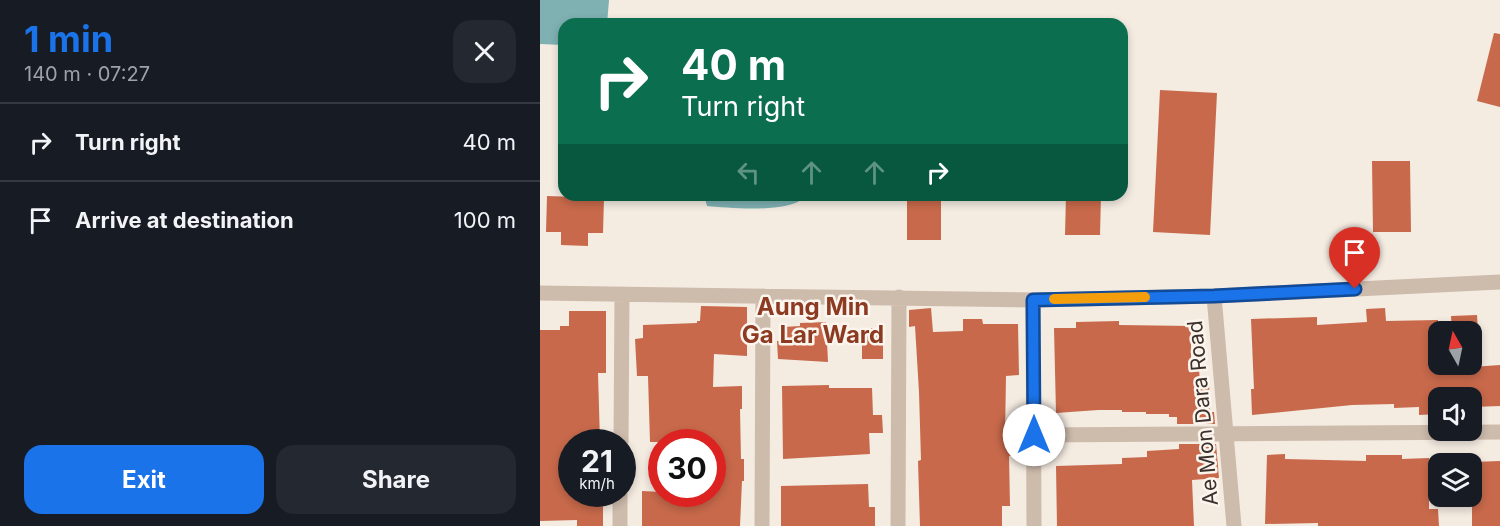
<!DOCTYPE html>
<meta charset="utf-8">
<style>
:root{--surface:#171b24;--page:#242831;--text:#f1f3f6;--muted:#9ea1a6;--line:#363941;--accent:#1a73e8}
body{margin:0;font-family:Inter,sans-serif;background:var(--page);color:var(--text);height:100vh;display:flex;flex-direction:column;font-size:22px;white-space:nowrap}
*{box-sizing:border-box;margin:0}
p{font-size:20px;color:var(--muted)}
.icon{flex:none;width:33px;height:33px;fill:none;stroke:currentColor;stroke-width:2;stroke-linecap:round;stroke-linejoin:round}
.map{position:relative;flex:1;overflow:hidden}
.details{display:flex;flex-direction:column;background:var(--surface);width:540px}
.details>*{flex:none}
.banner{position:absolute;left:18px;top:18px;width:570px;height:183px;border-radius:18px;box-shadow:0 3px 9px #0003;background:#0b6e4f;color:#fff;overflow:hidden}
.needle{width:39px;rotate:351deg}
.tools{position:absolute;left:888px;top:321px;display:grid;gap:12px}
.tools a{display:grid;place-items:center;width:54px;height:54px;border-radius:12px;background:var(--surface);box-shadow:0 3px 9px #0003;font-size:30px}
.speed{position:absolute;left:18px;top:429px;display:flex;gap:12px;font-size:30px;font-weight:700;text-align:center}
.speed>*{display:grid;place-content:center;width:78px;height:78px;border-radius:50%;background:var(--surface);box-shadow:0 3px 9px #0003;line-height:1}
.speed small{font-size:15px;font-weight:400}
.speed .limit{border:9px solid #d22;background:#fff;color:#111}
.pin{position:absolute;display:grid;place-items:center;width:51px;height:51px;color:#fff;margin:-62px -26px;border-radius:50% 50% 50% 0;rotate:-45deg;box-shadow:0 0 6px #0007}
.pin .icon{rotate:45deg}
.me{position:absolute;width:66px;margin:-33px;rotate:0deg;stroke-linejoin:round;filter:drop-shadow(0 0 4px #0008)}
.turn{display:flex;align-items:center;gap:21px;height:126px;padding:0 24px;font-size:27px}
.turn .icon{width:78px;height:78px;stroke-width:2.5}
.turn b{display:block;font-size:42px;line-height:51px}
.lanes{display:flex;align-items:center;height:57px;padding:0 24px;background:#0003;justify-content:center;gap:30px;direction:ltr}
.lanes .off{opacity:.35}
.round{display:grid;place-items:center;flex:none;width:63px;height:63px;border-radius:18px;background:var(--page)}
.overview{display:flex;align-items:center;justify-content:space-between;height:102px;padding:0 24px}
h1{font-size:36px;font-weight:700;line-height:45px;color:var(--accent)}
.primary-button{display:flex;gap:12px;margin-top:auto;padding:12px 24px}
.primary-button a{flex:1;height:69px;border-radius:18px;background:var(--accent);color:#fff;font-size:24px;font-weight:700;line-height:69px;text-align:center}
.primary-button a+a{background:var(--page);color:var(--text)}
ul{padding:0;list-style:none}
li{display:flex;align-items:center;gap:18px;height:78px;padding:0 24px;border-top:2px solid var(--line)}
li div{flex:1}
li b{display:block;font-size:22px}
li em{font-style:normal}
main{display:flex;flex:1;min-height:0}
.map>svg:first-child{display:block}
</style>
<main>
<section class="details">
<div class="overview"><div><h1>1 min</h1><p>140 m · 07:27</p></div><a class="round"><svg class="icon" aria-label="close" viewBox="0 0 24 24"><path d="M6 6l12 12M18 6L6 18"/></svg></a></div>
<ul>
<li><svg class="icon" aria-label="right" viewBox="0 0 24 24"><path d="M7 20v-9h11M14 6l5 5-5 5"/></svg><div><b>Turn right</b></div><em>40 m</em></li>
<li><svg class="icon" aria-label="arrive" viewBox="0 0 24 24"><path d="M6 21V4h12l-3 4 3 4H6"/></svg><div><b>Arrive at destination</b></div><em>100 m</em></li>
</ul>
<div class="primary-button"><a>Exit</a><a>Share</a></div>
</section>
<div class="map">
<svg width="960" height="526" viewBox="0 0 960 526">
<rect width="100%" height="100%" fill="#f4ebe1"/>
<!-- water -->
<path fill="#7fb0b2" d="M0 0H69L67 24H24V45L0 44Z
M164 195H262V199C247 213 188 208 167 206Z"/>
<!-- building -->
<path fill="#c8694b" d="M954 33 960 34V107L937 101Z
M620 90 677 93 670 235 613 232Z
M832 161H870L871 232H833Z
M367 195H401V240H367Z
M526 195H561L560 235H525Z
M7 196 64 198 63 233H48V246L21 245V232H6Z
M161 306 207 307V356L174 354 173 387 202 386V409H200L201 459H204V481H202L200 526H102V491L122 492V494H172V442H110L108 376H97L95 339 103 338V325L157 323V321H160Z
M391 308 393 332 423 331V319H442L443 324H478L479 375 466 376 465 435H483L484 456H469L470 506H462V526H380L378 461 381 460 379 392 375 326 369 327V310Z
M845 308 846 321 898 320V372L932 370V367L960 365V406L932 407V398H898V414L879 415V407L854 408V404L812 405 712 415 711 389H714L711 319 777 317V325L827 322 826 309Z
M29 311H66V373H58L60 442H32V494H57V505H63V526H37V520L0 521V330H20V326H29Z
M937 315 938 332H912L911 316Z
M579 321V325L651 326V370L659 369 660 383 669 382 670 412H674L675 424H637V417H629V414H606V412H582V410H558L516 413 514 328H536V322Z
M286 322 288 362 238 359 237 341H243V327L260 326V323Z
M322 328H343V359H322Z
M289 385V388H332L333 415H342L343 433H329L330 454 243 459 242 386Z
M639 444H676L679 478 652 480 654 526H517L516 466 582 464V458L607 457V451L639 449Z
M745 454V459L826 461V455H862V459L889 458V509H898L899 526H778V523L725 524 727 455Z
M960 461V526H932V462Z
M328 484 329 507H335V526H241V486Z"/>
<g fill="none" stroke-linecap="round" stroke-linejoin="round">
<!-- street -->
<path stroke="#cdbbac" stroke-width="15" d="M0 293 493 300 674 296 960 282
M674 296 694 526
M493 300 494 526
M493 435 960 432
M81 442 82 294
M80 526V494
M222 526 223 296
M358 526 359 297"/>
</g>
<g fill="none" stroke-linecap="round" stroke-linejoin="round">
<!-- route casing -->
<g stroke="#114b97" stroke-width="15">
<path id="route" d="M494 435 493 300 674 296 815 289"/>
</g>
<!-- route -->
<use href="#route" stroke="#1a73e8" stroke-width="10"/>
<!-- slow -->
<path stroke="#f59e0b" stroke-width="10" d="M514 299 605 297"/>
</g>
<g text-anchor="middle" stroke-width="5" stroke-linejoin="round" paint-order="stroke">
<!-- street labels -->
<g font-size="21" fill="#3b302b" stroke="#fbf5ee">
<text transform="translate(663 413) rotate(-95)" y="7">Ae Mon Dara Road</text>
</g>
<!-- quarter labels -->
<g font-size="24" font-weight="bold" fill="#8c3b22" stroke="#fbf5ee">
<text x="273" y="315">Aung Min<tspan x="273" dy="28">Ga Lar Ward</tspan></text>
</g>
</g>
</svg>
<div class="tools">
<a><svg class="needle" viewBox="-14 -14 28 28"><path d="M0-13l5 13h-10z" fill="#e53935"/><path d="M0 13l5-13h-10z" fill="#9ea1a6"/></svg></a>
<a><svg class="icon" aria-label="sound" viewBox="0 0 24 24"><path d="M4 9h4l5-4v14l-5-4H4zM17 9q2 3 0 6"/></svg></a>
<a><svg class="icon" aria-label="layers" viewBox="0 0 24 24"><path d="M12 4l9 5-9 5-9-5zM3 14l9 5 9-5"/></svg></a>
</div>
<div class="speed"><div>21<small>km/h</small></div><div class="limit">30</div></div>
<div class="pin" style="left:815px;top:289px;background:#d93025"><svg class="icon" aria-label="arrive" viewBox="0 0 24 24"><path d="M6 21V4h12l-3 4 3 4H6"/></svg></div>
<svg class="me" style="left:494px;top:435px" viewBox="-20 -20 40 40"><circle r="19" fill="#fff"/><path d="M0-13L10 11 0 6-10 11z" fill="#1a73e8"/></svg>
<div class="banner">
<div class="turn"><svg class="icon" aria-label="right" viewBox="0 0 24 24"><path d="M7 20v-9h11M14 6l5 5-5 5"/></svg><div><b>40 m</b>Turn right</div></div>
<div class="lanes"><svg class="icon off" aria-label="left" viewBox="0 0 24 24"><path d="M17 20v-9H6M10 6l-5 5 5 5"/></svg><svg class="icon off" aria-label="ahead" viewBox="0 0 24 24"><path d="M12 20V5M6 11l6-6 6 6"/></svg><svg class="icon off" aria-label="ahead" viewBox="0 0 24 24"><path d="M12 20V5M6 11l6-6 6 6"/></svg><svg class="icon" aria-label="right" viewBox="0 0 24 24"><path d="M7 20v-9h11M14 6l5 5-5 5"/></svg></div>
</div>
</div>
</main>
